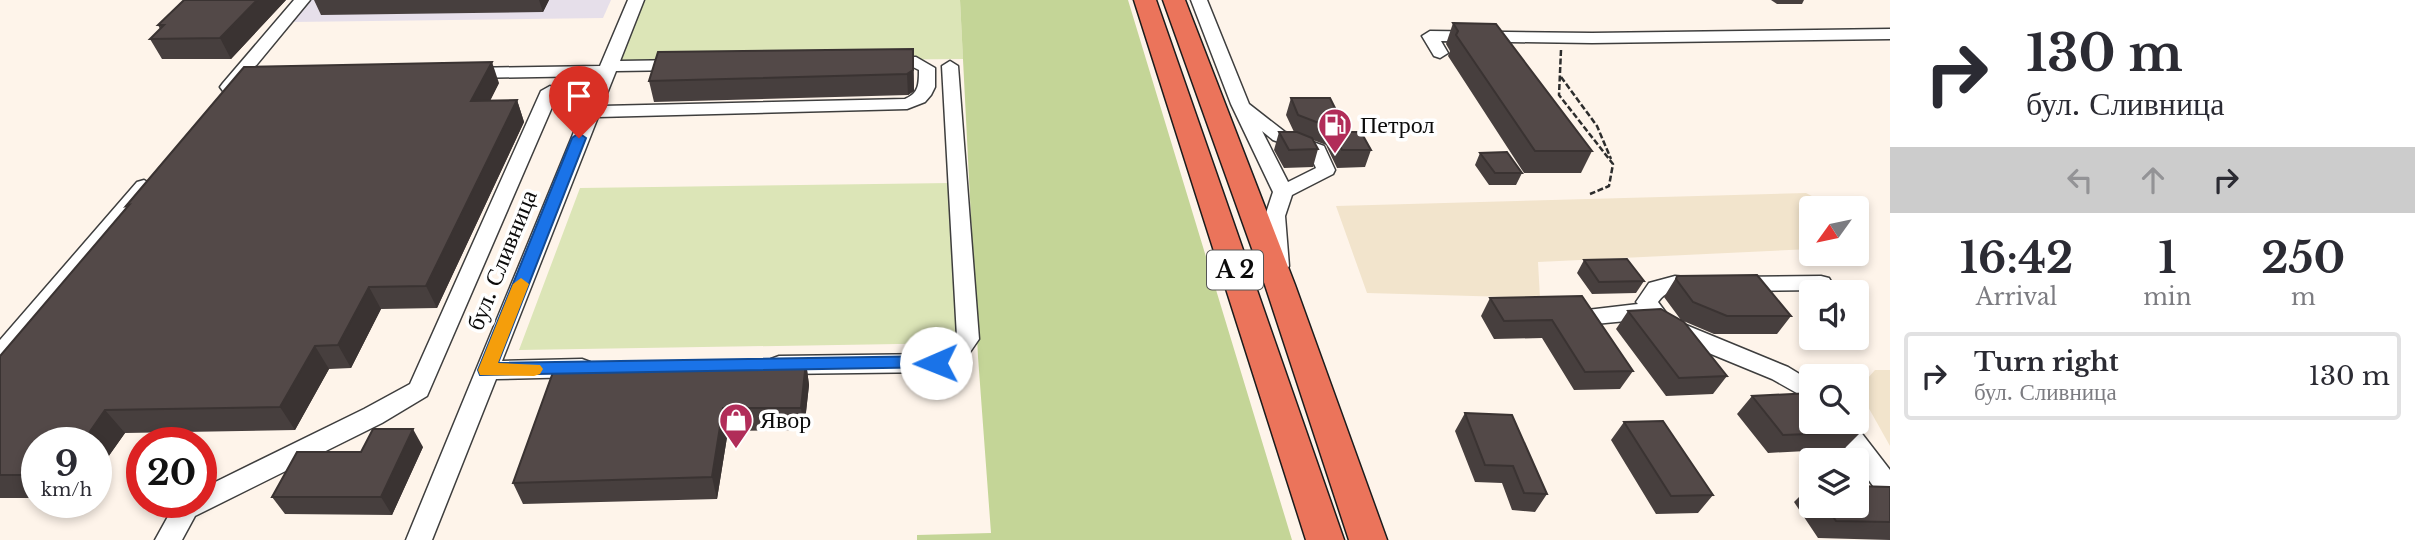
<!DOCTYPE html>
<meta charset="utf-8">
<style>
:root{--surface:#fff;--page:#f2f2f3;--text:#2b2b33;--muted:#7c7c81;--line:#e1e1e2}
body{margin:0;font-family:"Libre Baskerville",serif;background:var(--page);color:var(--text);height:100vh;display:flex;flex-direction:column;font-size:26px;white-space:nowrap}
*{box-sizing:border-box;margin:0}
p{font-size:23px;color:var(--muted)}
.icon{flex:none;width:38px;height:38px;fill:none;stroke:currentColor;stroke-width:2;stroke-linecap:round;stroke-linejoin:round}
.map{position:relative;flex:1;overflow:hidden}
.details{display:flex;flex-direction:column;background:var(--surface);width:525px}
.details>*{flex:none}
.guide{background:#fff;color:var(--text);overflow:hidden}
.needle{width:46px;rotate:237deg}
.tools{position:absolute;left:1799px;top:196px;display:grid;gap:14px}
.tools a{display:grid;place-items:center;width:70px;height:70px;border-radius:7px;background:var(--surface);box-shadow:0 4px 10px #0003;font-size:35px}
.speed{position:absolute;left:21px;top:427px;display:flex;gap:14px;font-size:35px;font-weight:700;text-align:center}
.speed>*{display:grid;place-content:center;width:91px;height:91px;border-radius:50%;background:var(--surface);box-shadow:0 4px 10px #0003;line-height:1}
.speed small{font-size:18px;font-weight:400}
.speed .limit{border:10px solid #d22;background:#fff;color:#111}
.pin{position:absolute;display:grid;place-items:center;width:60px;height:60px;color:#fff;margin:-72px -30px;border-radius:50% 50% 50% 0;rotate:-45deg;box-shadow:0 0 7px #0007}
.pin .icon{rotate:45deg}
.me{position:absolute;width:77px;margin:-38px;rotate:269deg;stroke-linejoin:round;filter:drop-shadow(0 0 5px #0008)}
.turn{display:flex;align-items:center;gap:24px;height:147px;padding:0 21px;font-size:32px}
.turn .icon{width:91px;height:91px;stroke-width:2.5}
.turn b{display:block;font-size:49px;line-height:60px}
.lanes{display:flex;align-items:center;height:66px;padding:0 21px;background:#0003;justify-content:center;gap:35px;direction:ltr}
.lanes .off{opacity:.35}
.eta{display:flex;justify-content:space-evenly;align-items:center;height:119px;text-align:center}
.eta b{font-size:42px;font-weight:700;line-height:49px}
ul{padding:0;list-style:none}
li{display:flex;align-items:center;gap:21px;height:88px;margin:0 14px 10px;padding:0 7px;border:4px solid var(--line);border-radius:7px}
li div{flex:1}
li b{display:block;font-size:26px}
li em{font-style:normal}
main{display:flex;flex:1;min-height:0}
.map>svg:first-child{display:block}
</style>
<main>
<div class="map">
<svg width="1890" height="540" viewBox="0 0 1890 540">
<rect width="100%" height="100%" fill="#fef4ea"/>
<!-- industrial -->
<path fill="#e6dfea" d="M310 0H611L603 18 292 22Z"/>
<!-- farmland -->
<path fill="#f2e4cc" d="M1806 193 1835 208H1811V249L1538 262 1540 298 1367 293 1336 206Z
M1875 370H1890V446L1858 389Z"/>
<!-- green -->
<path fill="#dce5b7" d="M638 0H960L963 59 615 62Z
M951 183 959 343 519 350 580 188Z"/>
<!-- forest -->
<path fill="#c4d597" d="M960 0H1128L1292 540H917V535L991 533 978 357Z"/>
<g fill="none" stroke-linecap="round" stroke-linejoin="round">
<!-- minor casing -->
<g stroke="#3e3e3e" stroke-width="3">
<path id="minor" d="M294 0H310L235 91H223L220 87 223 83Z
M628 0H644L620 61 683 60 691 65 683 70 616 71 602 106 905 99C919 93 919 84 919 70L913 67 881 65 879 62 887 57H916L935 68V87L931 95 925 102 907 109 598 117 502 361 582 359 590 362 594 368 590 374 582 377 496 379 432 540H406L597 76 469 78 461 73 469 68 600 66Z
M1191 0H1207L1249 104 1285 132 1324 146 1335 170 1333 174 1292 195 1285 216 1289 266 1286 271H1272L1269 266 1265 216 1273 192 1231 104ZM1262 131 1273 140 1309 153 1316 168 1288 182Z
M1890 29V39L1592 43 1441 41 1448 53 1440 58 1434 56 1422 36 1430 31 1592 33Z
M950 61 958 66 979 339 966 358 936 372 779 374 771 371 767 365 771 359 779 356 933 354 950 346 957 337 942 66Z
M550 86 559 91 427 396 382 423 195 516 182 540H155L176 502H201V489L364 409 410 384 541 91Z
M144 180 154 186 151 190 8 361 0 363V340L137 182Z
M1675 276 1707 279 1710 284 1707 289C1689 294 1670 284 1658 302L1667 314 1681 323 1788 367 1811 381V401L1772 379 1665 335 1651 326 1647 319 1595 324 1587 322 1584 316 1587 310 1638 304 1636 302 1649 283Z
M1821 276 1829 278 1832 283 1829 288 1821 290 1735 291 1727 289 1724 284 1727 279 1735 277Z
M1827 422H1853L1890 470V500L1881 497Z"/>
</g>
<!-- highway casing -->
<g stroke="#1c1c1c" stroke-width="3">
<path id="highway" d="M1134 0H1156L1344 540H1306Z
M1163 0H1185L1295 285 1387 540H1349L1265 285Z"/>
</g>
<!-- path -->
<path stroke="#2d2d2d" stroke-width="2.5" stroke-dasharray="6 2.5" stroke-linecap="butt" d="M1561 50 1559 95 1613 164 1609 186 1590 194
M1561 77 1597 126 1611 159"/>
<!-- minor -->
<use href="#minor" fill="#fff" fill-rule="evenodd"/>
<!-- highway -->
<use href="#highway" fill="#eb745b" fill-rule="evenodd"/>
</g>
<!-- wall -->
<path fill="#473f3e" d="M184 0H286L231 59H162L150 39 160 29 158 25Z
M314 0H549L543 12 321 15Z
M1771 0H1804L1802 4H1777Z
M1453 23 1592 151 1581 173H1524L1448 56 1450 51 1446 44Z
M913 49 914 91 908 95 654 102 649 81Z
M499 83 490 101 517 100 524 122 437 308 381 309 351 368 329 369 295 430 125 433 96 474V443H37V498H0V356L128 207 126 206Z
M1291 98 1347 132 1371 150 1365 167 1337 168 1326 145 1313 140 1318 149 1313 167 1284 168 1274 150 1279 132H1294L1286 115Z
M1480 153 1522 173 1516 185H1489L1475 165Z
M1584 260 1644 281 1636 293 1592 294 1577 273Z
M1677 276 1791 316 1777 334H1714L1681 320 1664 297Z
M1582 296 1633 371 1620 389 1574 390 1542 338 1494 339 1481 316 1490 298Z
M1628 311 1727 376 1713 394 1666 396 1616 329Z
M806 362 809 385 804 430 728 431 717 499 523 504 513 483Z
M1752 396 1861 432 1844 449 1768 453 1737 414Z
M1465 413 1547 494 1535 512 1512 510 1502 483 1475 482 1455 431Z
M1624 422 1713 495 1698 513 1656 514 1611 440Z
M423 447 392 515 285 514 272 497 361 452Z
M1811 485V506H1857L1890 487V540L1818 538 1794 502Z"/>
<!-- shaded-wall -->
<path fill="#3a3332" d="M257 0H286L231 59 220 38Z
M539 0H549L543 12Z
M913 49 914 91 908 95 907 74Z
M492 62 499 83 479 122 471 101Z
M517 100 524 122 437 308 426 286Z
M369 287 381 309 351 368 338 345Z
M315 346 329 369 295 430 280 407Z
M806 362 809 385 804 430 801 408Z
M723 408 728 431 717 499 712 477Z
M105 410 125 433 96 474V443H82Z
M413 429 423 447 392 515 381 497Z"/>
<!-- building -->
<path fill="#534948" stroke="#3a3332" stroke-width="2" d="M184 0H257L220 38 150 39 164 25H158Z
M1453 23 1496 24 1592 151H1535L1456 35 1458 31Z
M913 49V70L907 74 649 81 658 52Z
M492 62 471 101 517 100 426 286 369 287 338 345 315 346 280 407 105 410 82 443H37V475H0V356L129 205 126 206 244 67Z
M1291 98H1330L1347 132H1361L1371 150H1342L1332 128 1298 115Z
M1279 132H1297L1312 138 1318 149 1289 150Z
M1507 152 1522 173H1495L1480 153Z
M1627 259 1644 281 1599 282 1584 260Z
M1757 275 1791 316H1727L1693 302 1676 279 1677 276Z
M1582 296 1633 371 1585 372 1552 320 1504 321 1490 298Z
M1661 309 1684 322 1727 376 1679 378 1628 311Z
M806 362 801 408H723L712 477 513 483 556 364Z
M1811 393V422H1853L1861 432 1783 435 1752 396Z
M1465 413 1512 415 1547 494 1524 493 1513 466 1485 465Z
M1663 421 1713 495 1671 496 1624 422Z
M373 429H413L381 497H272L297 452H361Z
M1857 486 1890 487V522L1836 521 1826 506H1857Z"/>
<!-- route -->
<path fill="#1a73e8" stroke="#114b97" stroke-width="2" d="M579 133 586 138 498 363 936 356 942 358 945 363 942 367 480 375 478 370 572 138Z"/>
<!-- slow -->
<path fill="#f59e0b" d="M521 278 529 284 498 363 540 365 543 369 540 374 534 376 480 375 478 370 513 284Z"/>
<!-- icons -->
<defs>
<g id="fuel-pin" transform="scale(1.75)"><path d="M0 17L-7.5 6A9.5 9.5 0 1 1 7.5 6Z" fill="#b12d59" stroke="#fff"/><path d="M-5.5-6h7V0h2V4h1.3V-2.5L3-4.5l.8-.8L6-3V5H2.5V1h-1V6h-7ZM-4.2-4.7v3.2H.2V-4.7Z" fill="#fff"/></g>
<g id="shop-pin" transform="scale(1.75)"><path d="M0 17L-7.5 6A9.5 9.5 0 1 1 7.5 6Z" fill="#b12d59" stroke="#fff"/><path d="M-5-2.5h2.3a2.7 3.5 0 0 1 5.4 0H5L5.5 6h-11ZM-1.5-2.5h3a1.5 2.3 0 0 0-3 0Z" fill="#fff"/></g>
</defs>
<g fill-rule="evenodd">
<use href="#fuel-pin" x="1335" y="125"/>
<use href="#shop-pin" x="736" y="420"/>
</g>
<g text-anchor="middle" stroke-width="7" stroke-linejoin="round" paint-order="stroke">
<!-- shield labels -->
<rect fill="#fff" stroke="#545454" stroke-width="2" x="1207" y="250.5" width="56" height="39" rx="5"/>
<g font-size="23" font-weight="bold" fill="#0b0b0b">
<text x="1235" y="278">A 2</text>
</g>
<!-- poi labels -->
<g font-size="24" fill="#0b0b0b" stroke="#fff" text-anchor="start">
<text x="1360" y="133">Петрол</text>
<text x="760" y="428">Явор</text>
</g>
<!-- street labels -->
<g font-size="24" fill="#0b0b0b" stroke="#fff">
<text transform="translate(502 260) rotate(-68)" y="8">бул. Сливница</text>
</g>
</g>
</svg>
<div class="tools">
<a><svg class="needle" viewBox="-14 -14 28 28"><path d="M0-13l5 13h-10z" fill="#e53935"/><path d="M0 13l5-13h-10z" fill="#7c7c81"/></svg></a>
<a><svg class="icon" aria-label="sound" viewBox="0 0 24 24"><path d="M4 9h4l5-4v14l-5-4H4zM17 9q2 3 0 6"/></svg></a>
<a><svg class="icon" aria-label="search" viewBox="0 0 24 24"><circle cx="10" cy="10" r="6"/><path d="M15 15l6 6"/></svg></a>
<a><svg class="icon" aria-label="layers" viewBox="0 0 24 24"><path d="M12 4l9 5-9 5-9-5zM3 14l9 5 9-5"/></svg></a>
</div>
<div class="speed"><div>9<small>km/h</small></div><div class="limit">20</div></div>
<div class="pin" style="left:579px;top:138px;background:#d93025"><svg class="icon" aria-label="arrive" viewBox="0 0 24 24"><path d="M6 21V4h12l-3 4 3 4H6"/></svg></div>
<svg class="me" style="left:936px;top:363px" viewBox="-20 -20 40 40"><circle r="19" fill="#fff"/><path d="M0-13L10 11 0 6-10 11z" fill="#1a73e8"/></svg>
</div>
<section class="details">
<div class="guide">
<div class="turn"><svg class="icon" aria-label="right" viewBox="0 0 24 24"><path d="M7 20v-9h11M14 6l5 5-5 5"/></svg><div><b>130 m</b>бул. Сливница</div></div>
<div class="lanes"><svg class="icon off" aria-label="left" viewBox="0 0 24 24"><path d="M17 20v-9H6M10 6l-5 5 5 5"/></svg><svg class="icon off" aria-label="ahead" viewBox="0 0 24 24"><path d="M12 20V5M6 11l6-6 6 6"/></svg><svg class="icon" aria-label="right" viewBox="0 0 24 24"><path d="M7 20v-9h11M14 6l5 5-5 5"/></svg></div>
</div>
<div class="eta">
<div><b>16:42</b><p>Arrival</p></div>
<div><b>1</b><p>min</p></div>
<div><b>250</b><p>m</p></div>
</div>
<ul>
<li><svg class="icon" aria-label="right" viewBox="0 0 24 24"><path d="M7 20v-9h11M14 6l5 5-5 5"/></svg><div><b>Turn right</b><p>бул. Сливница</p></div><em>130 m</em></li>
</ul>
</section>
</main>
